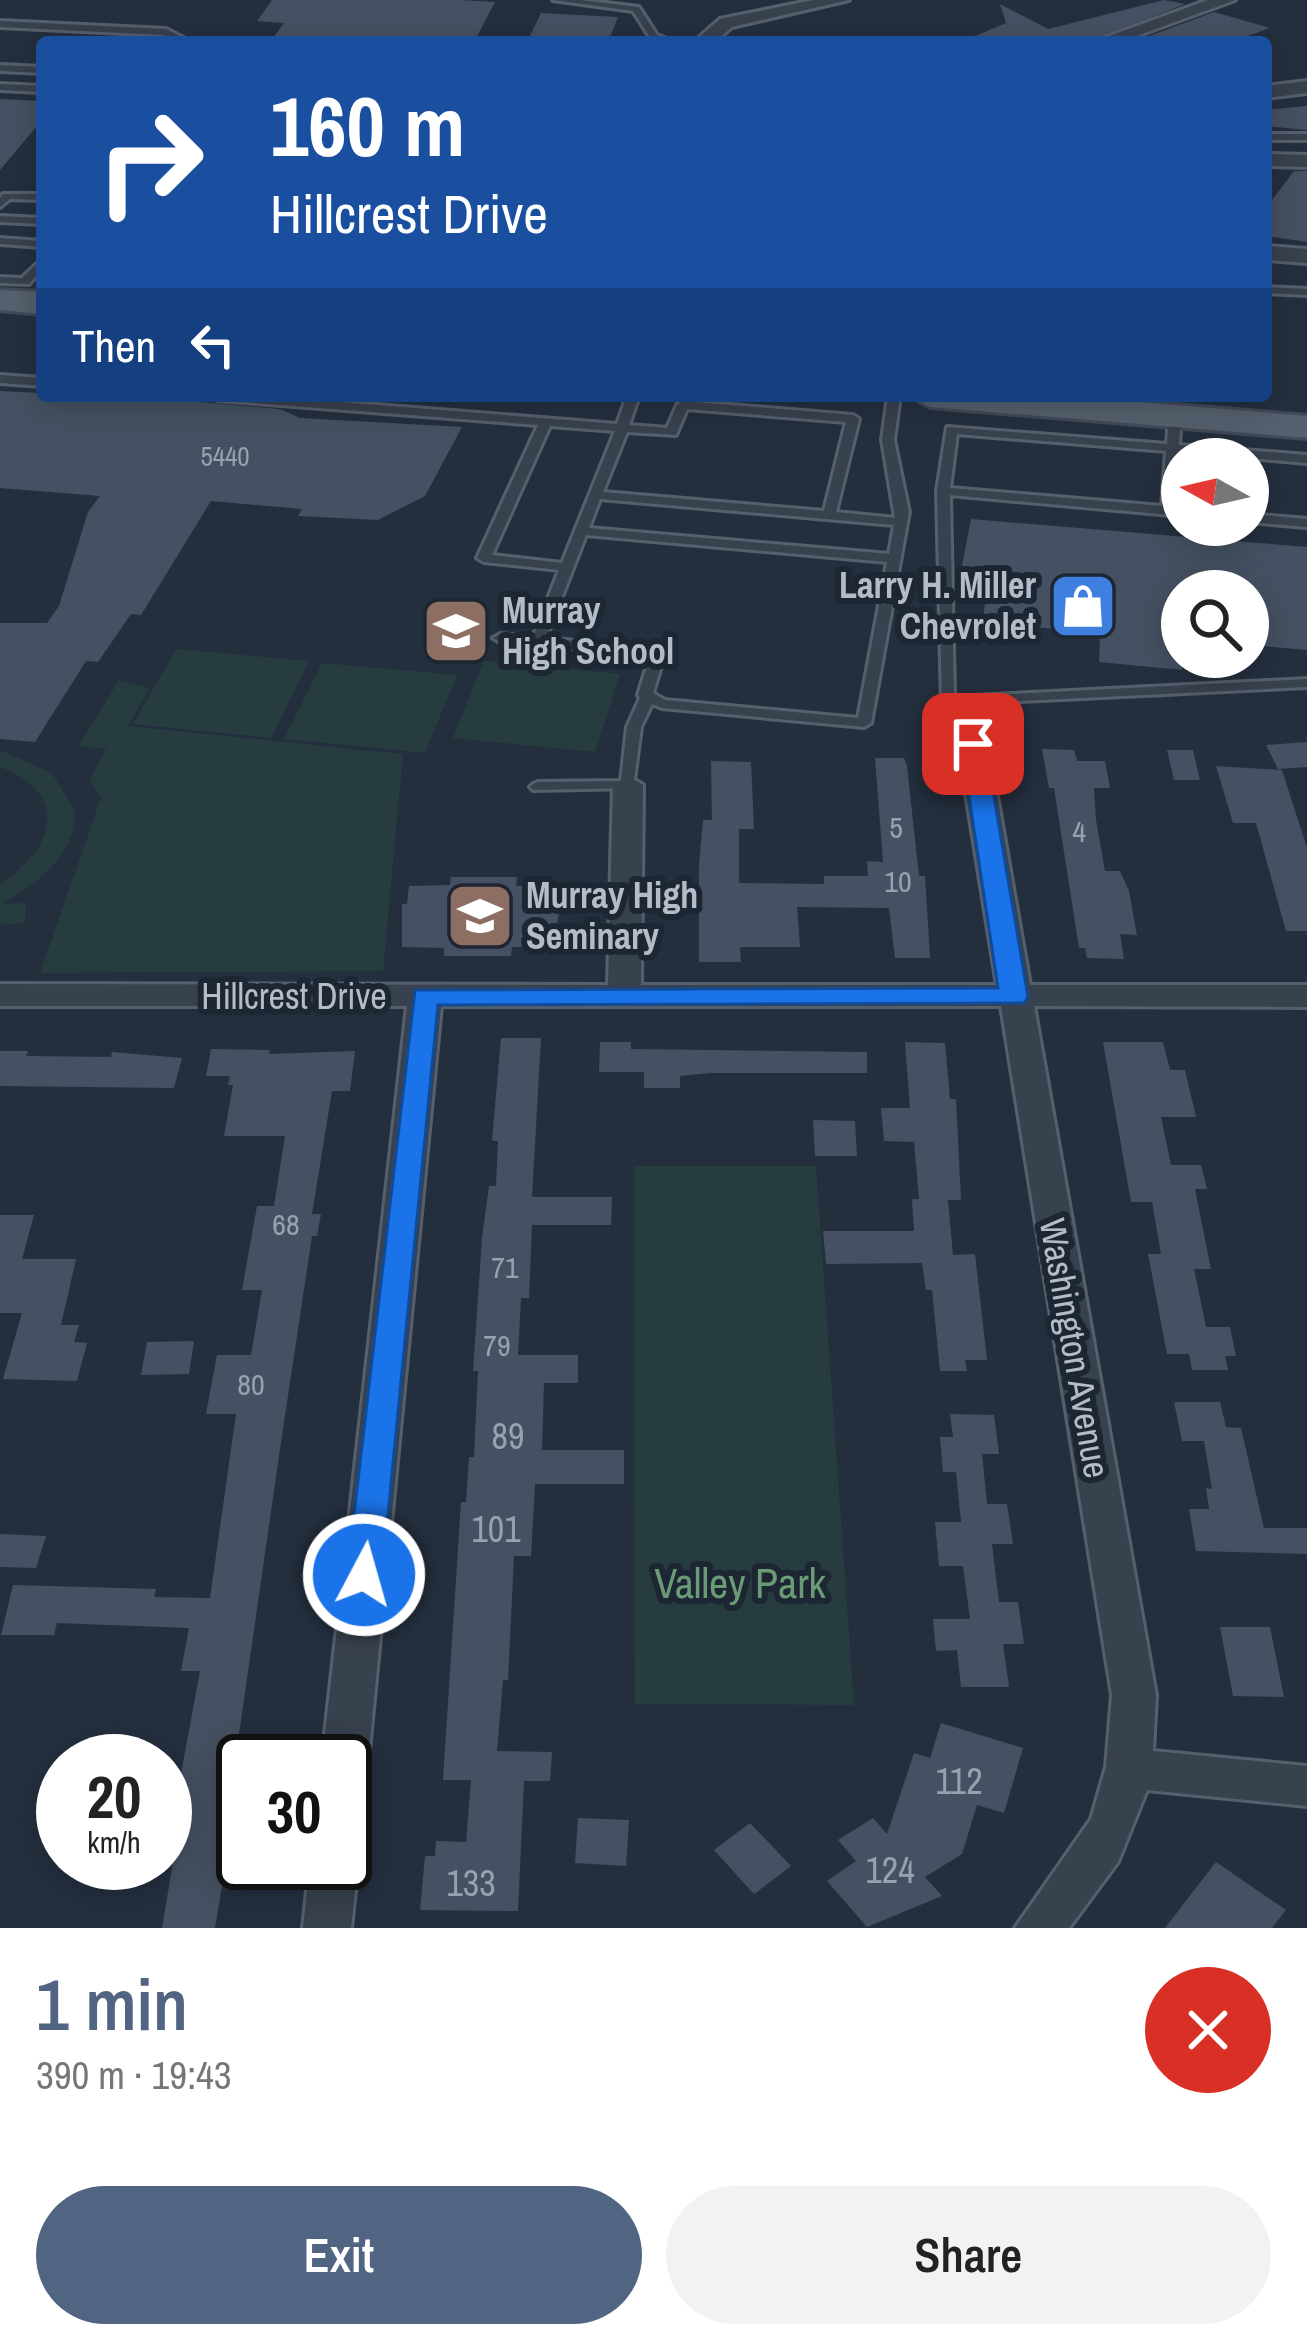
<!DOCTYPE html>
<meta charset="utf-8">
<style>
:root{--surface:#fff;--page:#f2f2f2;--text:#222;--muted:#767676;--accent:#516482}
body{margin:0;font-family:"Archivo Narrow",sans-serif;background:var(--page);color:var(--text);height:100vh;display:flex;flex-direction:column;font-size:45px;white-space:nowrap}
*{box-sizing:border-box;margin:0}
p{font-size:39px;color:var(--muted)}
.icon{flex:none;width:66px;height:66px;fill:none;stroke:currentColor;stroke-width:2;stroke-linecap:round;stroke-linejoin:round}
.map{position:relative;height:1928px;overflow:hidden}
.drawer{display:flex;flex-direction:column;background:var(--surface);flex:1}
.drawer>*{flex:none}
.banner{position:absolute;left:36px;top:36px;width:1236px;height:366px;border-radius:12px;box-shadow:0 6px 30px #0003;background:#1a4fa0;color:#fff;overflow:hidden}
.needle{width:78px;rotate:278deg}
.buttons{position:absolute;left:1161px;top:438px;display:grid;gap:24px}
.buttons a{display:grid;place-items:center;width:108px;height:108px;border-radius:50%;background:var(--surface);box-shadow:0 6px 30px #0003;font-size:60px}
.speed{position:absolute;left:36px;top:1734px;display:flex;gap:24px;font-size:60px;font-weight:700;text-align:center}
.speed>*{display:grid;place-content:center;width:156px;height:156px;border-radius:50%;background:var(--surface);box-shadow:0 6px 30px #0003;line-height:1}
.speed small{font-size:30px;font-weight:400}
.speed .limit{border:6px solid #111;border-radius:18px;background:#fff;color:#111}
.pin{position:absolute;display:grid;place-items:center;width:102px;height:102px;color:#fff;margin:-51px;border-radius:24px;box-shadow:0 6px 18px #0006}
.me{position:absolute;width:132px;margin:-66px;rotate:6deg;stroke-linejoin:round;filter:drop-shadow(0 0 9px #0008)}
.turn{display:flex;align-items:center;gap:42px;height:252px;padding:0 36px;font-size:54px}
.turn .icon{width:156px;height:156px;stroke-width:2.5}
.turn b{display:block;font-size:84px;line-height:102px}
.then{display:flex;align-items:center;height:114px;padding:0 36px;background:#0003;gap:24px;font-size:45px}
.round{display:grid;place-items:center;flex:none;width:126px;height:126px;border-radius:63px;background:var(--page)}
.summary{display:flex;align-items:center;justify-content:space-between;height:204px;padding:0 36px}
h1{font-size:72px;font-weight:600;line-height:90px;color:var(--accent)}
.button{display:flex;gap:24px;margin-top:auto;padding:24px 36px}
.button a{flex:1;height:138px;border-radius:72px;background:var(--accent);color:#fff;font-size:48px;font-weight:600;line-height:138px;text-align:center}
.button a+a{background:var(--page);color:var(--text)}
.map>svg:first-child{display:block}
</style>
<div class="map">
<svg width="1307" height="1928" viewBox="0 0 1307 1928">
<rect width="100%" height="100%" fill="#242f3e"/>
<!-- green -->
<path fill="#263c3f" d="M176 649 309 661 271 738 133 724Z
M484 661 620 674 595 752 453 738Z
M322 663 457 675 425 753 284 739Z
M119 680 150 688 128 726 403 754 383 971 40 973 101 798 90 779 106 749 79 746Z
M0 750 52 773 75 811C75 857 38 883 1 904L26 903 25 923 0 925V884C54 850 72 793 0 767Z
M634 1166H816L854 1705 635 1704Z"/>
<!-- building -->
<path fill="#455162" d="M272 0H460L495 2 474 42H270L284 23 257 21Z
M1164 0 1185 4 1089 42H961L1006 23 1000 4 1048 29Z
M1214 12 1270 28 1231 42H1133Z
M541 13 618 17 608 42H527Z
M0 99 42 101V120L0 170Z
M1307 106V130L1266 126V110Z
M1294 171H1307V242L1266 236V208Z
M0 391 165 399 280 409 300 418 462 427 425 496 378 520 298 516 302 509 211 501 141 615 131 614 98 662 86 661 35 742 0 739V623H47L59 606 88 512 100 496 0 488Z
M971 519 1307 547V650L1248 645V591H1182V670L1099 662 1100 639 1078 638 1079 631 982 622 990 574 961 571Z
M1307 742V767L1278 769 1266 745Z
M1042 749 1074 750 1077 761H1105L1110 788H1094L1096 820 1105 871H1120L1129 891 1137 935 1120 934 1124 959 1087 958 1085 948H1079L1054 788H1049Z
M1167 750H1193L1200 780H1174Z
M875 758H904L907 766 919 876H925L930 958H895L889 908 797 907 800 947H740L741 962H699V865L703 820H712L711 761 751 762 754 829H739V883L824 884V876H868L867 861 883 862Z
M1216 766 1282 770 1307 848V931H1286L1256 823H1233Z
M451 877H517L516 886H557L556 902 561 903 553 946 512 947 511 956H444V948L402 947V904H407L409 886 450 885Z
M501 1038H541L532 1197H612L611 1225H532L529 1298H521L518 1355H578V1383H544L542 1450H624V1484H535L531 1556H514L508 1680H503L497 1751 552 1752 550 1781H524L518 1911 420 1910 425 1856H435L436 1841 466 1842 471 1780H443L461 1502H466L469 1457H474L478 1371H473L482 1238 489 1186H496L498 1141H492Z
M600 1042H631V1049L867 1052V1073H711L680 1076V1088H644V1072H599Z
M905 1042 945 1043 950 1099H956L961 1200H948L953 1255 975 1254 987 1360H965L967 1371H940L932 1290H926L922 1263 826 1264 823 1231H914L912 1199H919L914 1142 884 1141 881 1108H910Z
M1103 1042H1163L1170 1070H1185L1196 1117H1161L1171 1165H1201L1207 1189H1195L1211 1269H1194L1206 1327H1230L1236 1356H1225L1228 1370H1192L1189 1354H1167L1148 1254H1161L1152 1202H1131Z
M211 1049 270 1050 269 1054 355 1051 350 1091H332L312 1214H321L317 1236H312L280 1449 236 1755H244L243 1761 215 1928H162L176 1844H168L200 1671H181L189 1628 57 1623 54 1635H1L13 1585 156 1589 154 1597 210 1598 236 1414H206L217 1355H251L262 1290H242L257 1206H274L285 1136H224L233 1085H228L230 1076H206Z
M0 1051H28L26 1056 111 1057 112 1052 182 1058 174 1088 0 1086Z
M813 1120 855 1121 857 1156H815Z
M0 1215H34L22 1259H76L61 1325H79L74 1342 87 1343 77 1381 3 1379 22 1313H0Z
M194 1341 189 1374 141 1375 147 1342Z
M1174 1402H1220L1226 1427 1241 1428 1264 1528H1307V1554L1196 1551 1189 1509H1209L1206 1488 1212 1489 1204 1441H1182Z
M950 1414 994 1415 999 1454H982L987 1504H1007L1013 1544H992L999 1602H1018L1024 1644H1003L1009 1687H961L957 1650 936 1651 933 1619H970L963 1566H939L935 1522H961L956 1472H943L940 1437H953Z
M0 1534 46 1536 36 1568 0 1567Z
M1220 1627H1270L1284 1697 1233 1696Z
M941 1723 1023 1748 1004 1813 977 1805 962 1854 925 1877 942 1896 867 1927 827 1881 856 1861 838 1840 873 1818 887 1834 914 1753 930 1758Z
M578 1818 629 1820 626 1866 575 1863Z
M750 1823 791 1866 754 1894 714 1850Z
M1216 1862 1286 1910 1272 1928H1165Z"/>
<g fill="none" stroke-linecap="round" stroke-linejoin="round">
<!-- service casing -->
<g stroke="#565f6c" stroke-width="6">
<path id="service" d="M553 0H581L639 7 657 35 675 42 651 39 633 11Z
M0 21 166 29 191 42H179L164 35 0 27Z
M0 65 42 67V73L0 71Z
M0 84 42 86V92L0 90Z
M1266 134H1307V140H1266Z
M3 194H42V200L10 199 0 207V198Z
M0 216 42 218V224L0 222Z
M0 238 42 241V247L0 244Z
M42 259V269L29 284 0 283V277L22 278Z
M1266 287 1307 289V295L1266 293Z
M0 375 42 378V386L0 383Z
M211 396H263L617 424 627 396H639L629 425 667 428 677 405 683 401 853 415 859 419 836 512 895 518 882 440 888 396H900L894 440 909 512 871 723 864 727 662 708 652 704 641 727 633 788 533 790 530 787 533 784 538 782 621 781 627 727 640 698 638 695 650 656 500 642 493 638 500 634 533 637 559 570 484 562 477 558 538 425 217 400ZM687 409 846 422 824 511 603 492 627 432 676 435ZM550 426 615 431 562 563 492 555ZM600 499 894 525 889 554 589 528ZM586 535 887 562 858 718 665 700 653 693 665 653 663 650 546 638Z
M1175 412 1181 416 1179 445 1307 455V463L1179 452 1175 507 1182 508V516L950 495 954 697 1307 679V687L942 705 937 491 947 427 1167 444 1169 416ZM957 434 1166 451 1162 506 950 488Z
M1248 514 1307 519V527L1248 522Z"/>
</g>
<!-- minor casing -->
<g stroke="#565f6c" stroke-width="6">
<path id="minor" d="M813 0H849L732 27 714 42H694L720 19Z
M1208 0H1235L1120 42H1093Z
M1307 81V93L1266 98V86Z
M1266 154 1307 155V167L1266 166Z
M1266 246 1307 249V263L1266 260Z
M973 735 988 744 1030 985H1307V1007L1034 1006 1156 1695 1153 1751 1307 1766V1806L1147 1790 1118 1862 1069 1928H1015L1091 1819 1106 1767 1112 1695 1001 1006H441L368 1761 361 1775 345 1781V1761H322L407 1006H0V984L608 985 613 785 628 776 643 785 641 985H997L958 744Z
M345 1846 358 1863 351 1928H303L310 1863H345Z"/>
</g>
<!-- primary casing -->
<g stroke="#414a57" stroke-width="6">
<path id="primary" d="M0 290 42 292V314L0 310Z
M911 396H1067L1307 416V438L930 407Z"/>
</g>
<!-- service -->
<use href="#service" fill="#38414e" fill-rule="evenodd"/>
<!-- minor -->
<use href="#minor" fill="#38414e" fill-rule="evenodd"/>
<!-- primary -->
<use href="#primary" fill="#56606e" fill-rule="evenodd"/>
</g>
<!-- route -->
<path fill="#1a73e8" stroke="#114b97" stroke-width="3" d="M973 737 985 744 1028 997 1024 1003 438 1005 382 1575 377 1585H352L347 1575 415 990 998 988 961 744Z"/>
<!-- icons -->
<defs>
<g id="shop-square" transform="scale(3.45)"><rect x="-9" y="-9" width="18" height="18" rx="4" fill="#3f7fe0" stroke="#1d2633"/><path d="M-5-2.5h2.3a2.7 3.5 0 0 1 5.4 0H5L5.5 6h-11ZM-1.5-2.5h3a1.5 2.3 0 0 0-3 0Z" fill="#fff"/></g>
<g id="school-square" transform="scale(3.45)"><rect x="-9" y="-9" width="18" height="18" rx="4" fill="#8d6e63" stroke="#1d2633"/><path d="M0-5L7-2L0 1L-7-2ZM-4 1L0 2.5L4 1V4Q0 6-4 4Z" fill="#fff"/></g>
</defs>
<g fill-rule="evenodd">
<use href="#shop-square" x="1083" y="606"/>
<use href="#school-square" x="456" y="631"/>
<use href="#school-square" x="480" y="916"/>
</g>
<g text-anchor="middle" stroke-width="12" stroke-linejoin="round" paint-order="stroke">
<!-- far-number labels -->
<g font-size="27" fill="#98a1af">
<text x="225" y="466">5440</text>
</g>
<!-- number labels -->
<g font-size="30" fill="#98a1af">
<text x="896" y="838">5</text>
<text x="1079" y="842">4</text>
<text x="898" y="892">10</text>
<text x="286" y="1235">68</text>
<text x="505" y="1278">71</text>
<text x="497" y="1356">79</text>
<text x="251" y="1395">80</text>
</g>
<!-- poi labels -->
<g font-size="36" font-weight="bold" fill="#b4bcc9" stroke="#1d2633" text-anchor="start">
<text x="1036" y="598" text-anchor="end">Larry H. Miller<tspan x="1036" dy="41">Chevrolet</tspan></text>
<text x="502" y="623">Murray<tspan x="502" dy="41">High School</tspan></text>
<text x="526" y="908">Murray High<tspan x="526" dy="41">Seminary</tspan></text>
</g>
<!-- street labels -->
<g font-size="36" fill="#b4bcc9" stroke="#1d2633">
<text x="294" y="1009">Hillcrest Drive</text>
<text transform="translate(1075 1348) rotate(80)" y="13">Washington Avenue</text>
</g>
<!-- near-number labels -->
<g font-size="36" fill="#98a1af">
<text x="508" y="1449">89</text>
<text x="496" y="1542">101</text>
<text x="959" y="1794">112</text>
<text x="890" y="1883">124</text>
<text x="471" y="1896">133</text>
</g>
<!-- near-park labels -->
<g font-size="42" fill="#6b9a76" stroke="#1d2633">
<text x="740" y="1598">Valley Park</text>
</g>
</g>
</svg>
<div class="buttons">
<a><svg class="needle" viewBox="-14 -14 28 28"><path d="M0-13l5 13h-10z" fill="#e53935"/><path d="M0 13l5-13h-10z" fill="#767676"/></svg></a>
<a><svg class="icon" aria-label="search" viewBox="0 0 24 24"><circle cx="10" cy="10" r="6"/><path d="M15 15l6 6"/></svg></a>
</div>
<div class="speed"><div>20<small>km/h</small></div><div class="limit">30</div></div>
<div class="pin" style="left:973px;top:744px;background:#d93025"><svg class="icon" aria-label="arrive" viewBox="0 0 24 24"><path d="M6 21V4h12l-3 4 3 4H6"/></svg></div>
<svg class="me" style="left:364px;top:1575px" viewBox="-20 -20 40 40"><circle r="17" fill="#1a73e8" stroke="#fff" stroke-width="3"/><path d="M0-11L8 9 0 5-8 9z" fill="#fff"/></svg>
<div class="banner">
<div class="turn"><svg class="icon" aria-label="right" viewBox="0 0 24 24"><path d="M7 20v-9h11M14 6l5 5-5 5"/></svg><div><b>160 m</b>Hillcrest Drive</div></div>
<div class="then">Then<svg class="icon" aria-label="left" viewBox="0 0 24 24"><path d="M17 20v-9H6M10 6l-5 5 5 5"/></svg></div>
</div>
</div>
<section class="drawer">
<div class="summary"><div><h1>1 min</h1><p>390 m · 19:43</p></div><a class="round" style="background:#d93025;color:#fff"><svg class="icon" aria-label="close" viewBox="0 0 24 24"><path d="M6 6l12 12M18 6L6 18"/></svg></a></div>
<div class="button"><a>Exit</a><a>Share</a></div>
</section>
